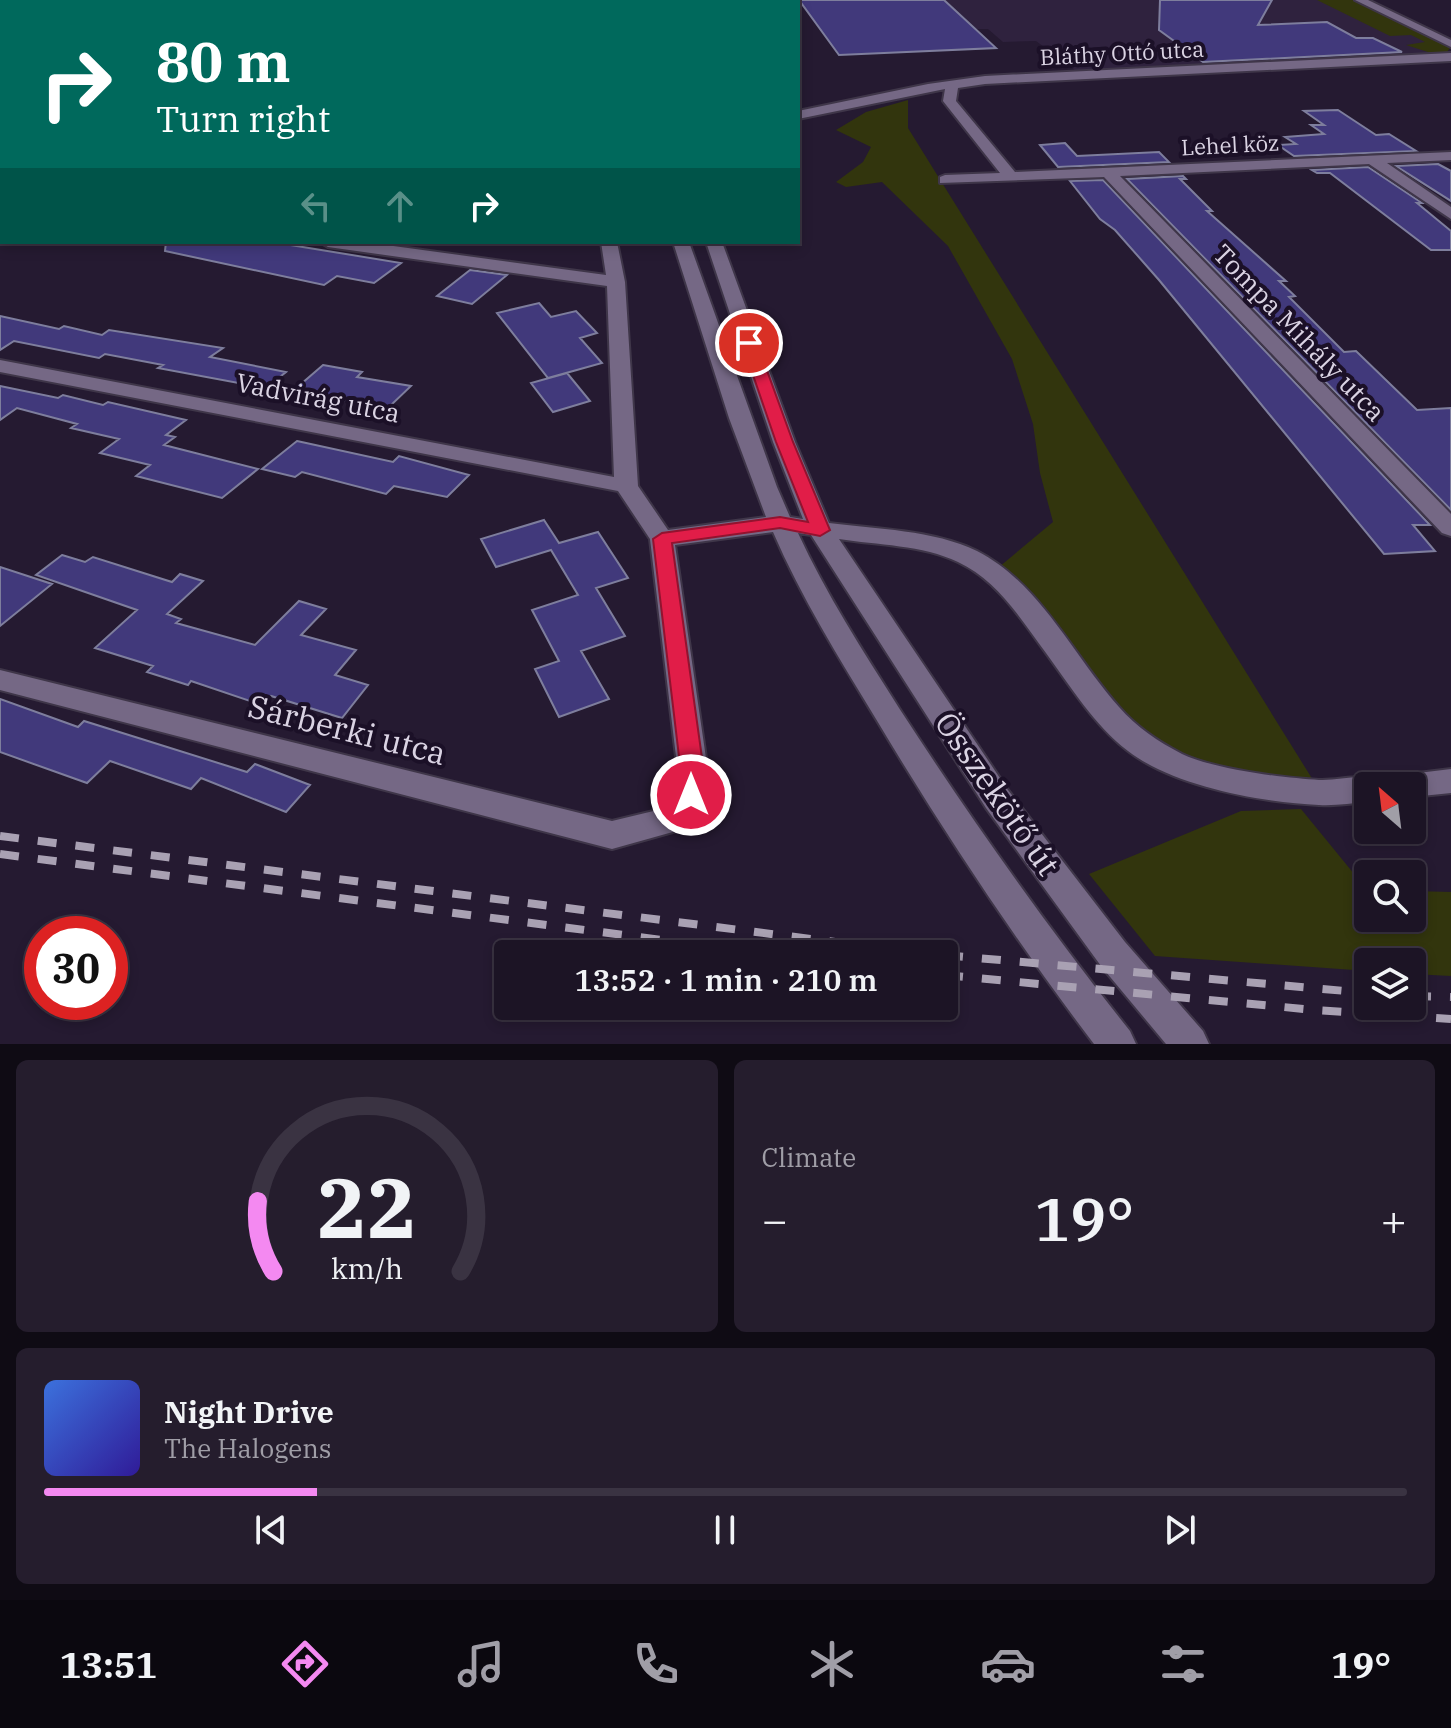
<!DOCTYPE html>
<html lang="en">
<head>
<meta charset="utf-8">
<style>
	:root { --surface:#1c1425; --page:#251d2d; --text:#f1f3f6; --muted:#a09ea7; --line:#3a3342; --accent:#f489f1 }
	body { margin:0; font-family:"IBM Plex Serif",serif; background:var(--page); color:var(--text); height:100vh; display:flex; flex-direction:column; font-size:30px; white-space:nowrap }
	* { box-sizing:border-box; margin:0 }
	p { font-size:26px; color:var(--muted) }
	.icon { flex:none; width:44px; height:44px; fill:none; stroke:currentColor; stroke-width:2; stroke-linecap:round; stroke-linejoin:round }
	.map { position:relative; height:1044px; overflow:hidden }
	.drawer { display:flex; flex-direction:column; gap:16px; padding:16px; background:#0f0b14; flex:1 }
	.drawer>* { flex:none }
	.banner { position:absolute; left:0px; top:0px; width:800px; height:244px; box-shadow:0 4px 12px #0003,0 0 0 2px var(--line); background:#00695c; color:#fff; overflow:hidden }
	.needle { width:52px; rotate:332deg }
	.tools { position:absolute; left:1354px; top:772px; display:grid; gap:16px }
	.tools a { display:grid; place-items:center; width:72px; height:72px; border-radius:8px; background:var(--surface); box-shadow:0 4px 12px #0003,0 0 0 2px var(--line); font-size:40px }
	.speed { position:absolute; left:24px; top:916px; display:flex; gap:16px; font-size:40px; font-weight:700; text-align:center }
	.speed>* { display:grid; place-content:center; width:104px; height:104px; border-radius:50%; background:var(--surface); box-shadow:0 4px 12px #0003,0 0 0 2px var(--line); line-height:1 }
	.speed .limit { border:12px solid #d22; background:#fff; color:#111 }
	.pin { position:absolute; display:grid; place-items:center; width:68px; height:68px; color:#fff; margin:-34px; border:4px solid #fff; border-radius:50%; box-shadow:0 2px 8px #0007 }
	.me { position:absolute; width:88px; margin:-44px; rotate:0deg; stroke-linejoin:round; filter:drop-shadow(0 0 6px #0008) }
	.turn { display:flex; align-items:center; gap:28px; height:168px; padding:0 24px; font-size:36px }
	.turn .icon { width:104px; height:104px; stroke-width:2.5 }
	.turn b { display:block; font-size:56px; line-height:68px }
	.lanes { display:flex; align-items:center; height:76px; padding:0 24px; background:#0003; justify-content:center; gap:40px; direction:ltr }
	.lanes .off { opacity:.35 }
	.big { font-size:60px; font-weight:600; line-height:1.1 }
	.drawer .widget { flex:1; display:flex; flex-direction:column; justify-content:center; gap:12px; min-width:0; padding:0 28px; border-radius:12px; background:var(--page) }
	.drawer .dial { align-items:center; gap:0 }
	.dial svg { height:208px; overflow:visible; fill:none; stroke:var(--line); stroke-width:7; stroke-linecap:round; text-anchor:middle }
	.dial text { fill:var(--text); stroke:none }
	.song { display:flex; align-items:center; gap:24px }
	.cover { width:96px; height:96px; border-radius:12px; background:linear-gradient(135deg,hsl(220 70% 55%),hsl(250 70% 35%)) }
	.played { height:8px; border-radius:4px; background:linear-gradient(90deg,var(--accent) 20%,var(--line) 20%) }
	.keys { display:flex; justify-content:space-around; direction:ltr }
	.heat { display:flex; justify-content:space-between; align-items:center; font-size:44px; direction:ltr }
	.drawer .tiles { flex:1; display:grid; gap:16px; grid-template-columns:1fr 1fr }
	.widget:last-child { grid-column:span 2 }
	.trip { position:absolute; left:494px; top:940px; width:464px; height:80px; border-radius:8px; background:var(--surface); box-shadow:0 4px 12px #0003,0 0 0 2px var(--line); font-weight:600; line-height:80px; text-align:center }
	.dock { display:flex; height:128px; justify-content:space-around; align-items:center; background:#0b080f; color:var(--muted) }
	.dock .icon { width:56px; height:56px }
	.dock .active { color:var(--accent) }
	.dock b { font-size:36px; color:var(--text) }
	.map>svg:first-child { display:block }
	.built { fill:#2f223e }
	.green { fill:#32350d }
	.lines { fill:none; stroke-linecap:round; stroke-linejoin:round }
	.stream { stroke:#000032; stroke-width:4 }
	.building { fill:#41397b; stroke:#7e7e9d; stroke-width:2 }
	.minor-casing { stroke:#3f3649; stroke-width:4 }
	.minor { fill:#756885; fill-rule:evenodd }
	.rail { stroke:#a9a1b3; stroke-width:8; stroke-dasharray:19 19; stroke-linecap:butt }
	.route { fill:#e11d48; stroke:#92132f; stroke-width:2 }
	.labels { text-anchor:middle; stroke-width:8; stroke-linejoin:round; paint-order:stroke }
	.far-street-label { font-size:22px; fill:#dad3e3; stroke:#1b1027 }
	.street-label { font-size:26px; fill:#dad3e3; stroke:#1b1027 }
	.near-street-label { font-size:32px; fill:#dad3e3; stroke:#1b1027 }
</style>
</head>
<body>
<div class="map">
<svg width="1451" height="1044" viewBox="0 0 1451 1044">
	<rect width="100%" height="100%" fill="#251a31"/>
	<path class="built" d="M944 0H1343L1447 52 1365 59 1075 70 1036 41 1003 42 988 29H976Z"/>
	<path class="green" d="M1317 0H1361L1444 41 1450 48 1447 52 1431 53 1406 45 1425 42 1411 35 1390 36Z
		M908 100V128L1321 793 1263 783 1139 743 993 572 1053 522 1040 473 1033 424 1012 359 948 246 882 182 846 187 836 182 863 162 871 147 836 130 866 112Z
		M1301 809 1368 891V918H1412V891L1451 892V976L1412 974V962H1368V971L1155 956 1089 874 1241 811Z"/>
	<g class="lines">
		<path class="stream" d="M412 0 419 2
			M686 2 696 0"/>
	</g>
	<path class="building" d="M799 0H944L996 48 839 55Z
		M1160 0H1272L1258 25 1327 22 1356 38H1373L1402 52 1203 62 1159 30Z
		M1338 110 1376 135 1389 134 1416 151 1294 156 1278 145 1296 144 1285 137 1324 134 1311 125H1324L1304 111Z
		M1065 143 1077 156 1159 152 1169 162 1058 167 1040 145Z
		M1438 164 1451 171V201L1396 166Z
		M1368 167 1422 203H1417L1451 231V250H1431L1330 173H1317L1312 170Z
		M1183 176 1186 179H1180L1212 211H1207L1286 281H1279L1295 296 1289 297 1344 352 1356 351 1417 410 1451 408V510L1127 179Z
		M1103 180 1430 525H1413L1435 551 1384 554 1159 280 1115 230 1100 219 1070 181Z
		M166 242H272L401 263 374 283 337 276 324 285 165 251Z
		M470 270 507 275 472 304 437 296Z
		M539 303 551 317 576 311 597 333 580 338 602 363 548 378 497 313Z
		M0 316 59 329 64 326 102 335 109 330 223 348 210 357 286 372 266 388 158 368 163 365 105 354 99 358 14 341 0 350Z
		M323 365 362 372 357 377 411 386 388 408 293 391Z
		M567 373 590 401 553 412 531 383Z
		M0 386 58 398 63 395 103 405 108 402 186 420 166 435 175 437 164 445 258 469 222 498 136 476 150 465 100 453 119 439 71 428 77 424 17 408 0 420Z
		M297 441 393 462 399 456 469 475 447 497 394 486 386 494 302 472 295 477 262 469Z
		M544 520 559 543 598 532 628 578 596 588 625 636 581 651 609 699 559 717 535 669 559 661 532 610 578 595 551 550 496 567 481 539Z
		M62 555 85 562 93 557 172 582 180 574 203 581 167 614 181 619 176 623 255 645 299 601 326 609 301 635 356 650 335 675 368 685 342 718 271 696 262 705 191 681 188 685 147 672 153 666 95 648 137 610 36 575Z
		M0 567 52 584 0 626Z
		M0 699 78 727 84 721 247 772 255 764 310 785 286 812 201 778 191 789 110 761 87 783 0 752Z"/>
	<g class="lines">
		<defs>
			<path id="minor" d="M153 0H179L152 2Z
				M190 0H201L202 2H191Z
				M527 0H541L542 2H528Z
				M550 0H564L565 2H551Z
				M1355 0H1368L1451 40V47Z
				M0 17H2L0 24Z
				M2 53V61L0 62V54Z
				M1451 53V61L985 84 958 88 956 101 1015 172 1451 152V160L1387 163 1451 207V219L1369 164 1120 176 1451 514V536L1442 533 1104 177 940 183V177L945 175 1000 173 943 101 945 89 798 119V111L928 84 985 76Z
				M0 107H2V115H0Z
				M0 191H2V201H0Z
				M320 242H364L606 275 601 242H617L625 282 638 486 668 530 766 517 729 418 673 242H689L777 487 790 517 803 519 773 442 706 242H722L795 442 829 523C876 529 934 530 977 551 1040 583 1074 657 1119 707 1136 727 1159 742 1182 754 1213 769 1283 778 1319 780 1339 781 1359 773 1379 780L1381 785 1385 777 1451 769V793L1412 797V786H1368V802C1352 803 1335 806 1319 805 1261 802 1175 787 1128 751 1094 725 1071 687 1046 653 1021 619 997 580 958 562 923 545 877 545 839 539L1008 790 1125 942 1203 1031 1209 1044H1166L1101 966 986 808 811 535 798 533C826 594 863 651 899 708 971 819 1047 927 1130 1031L1136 1044H1094C1015 940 943 831 876 719 839 658 801 597 773 532L675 545 707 765V795L687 828 612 849 0 690V670L612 821 666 808 676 793 677 765 650 539 618 491 0 372V360L614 477 607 286 328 247Z"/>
		</defs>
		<use href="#minor" class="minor-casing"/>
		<use href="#minor" class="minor"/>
		<path class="rail" d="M0 836 929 954
			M0 854 770 954
			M944 955 1368 993
			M944 975 1315 1010 1451 1019
			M1412 996 1451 997"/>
	</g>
	<path class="route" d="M749 339 757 343 793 442 830 530 820 536 780 528 672 543 703 765 702 795 699 802 691 804 682 802 679 795 680 765 653 539 662 533 780 517 808 522 776 442 742 343Z"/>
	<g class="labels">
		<g class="far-street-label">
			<text transform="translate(1122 53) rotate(-3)" y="8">Bláthy Ottó utca</text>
			<text transform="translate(1230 145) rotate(-3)" y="8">Lehel köz</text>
		</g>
		<g class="street-label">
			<text transform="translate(1299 333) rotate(46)" y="9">Tompa Mihály utca</text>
			<text transform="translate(318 398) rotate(11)" y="9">Vadvirág utca</text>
		</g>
		<g class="near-street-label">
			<text transform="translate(347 730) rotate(14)" y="11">Sárberki utca</text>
			<text transform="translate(997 794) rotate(55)" y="11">Összekötő út</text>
		</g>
	</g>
</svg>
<div class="tools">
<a><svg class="needle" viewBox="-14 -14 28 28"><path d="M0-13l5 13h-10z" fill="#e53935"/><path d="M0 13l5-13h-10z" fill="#a09ea7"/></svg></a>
<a><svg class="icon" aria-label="search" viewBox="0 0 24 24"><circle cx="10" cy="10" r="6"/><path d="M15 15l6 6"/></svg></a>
<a><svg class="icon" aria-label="layers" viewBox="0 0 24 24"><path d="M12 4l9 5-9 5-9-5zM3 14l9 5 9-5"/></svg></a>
</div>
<div class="speed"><div class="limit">30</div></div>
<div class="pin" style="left:749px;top:343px;background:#d93025"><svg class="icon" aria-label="arrive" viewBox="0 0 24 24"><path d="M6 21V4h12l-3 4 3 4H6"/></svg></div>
<svg class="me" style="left:691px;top:795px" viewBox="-20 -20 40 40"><circle r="17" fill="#e11d48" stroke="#fff" stroke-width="3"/><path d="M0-11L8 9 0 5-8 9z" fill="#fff"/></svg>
<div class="trip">13:52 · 1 min · 210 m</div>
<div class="banner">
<div class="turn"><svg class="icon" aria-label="right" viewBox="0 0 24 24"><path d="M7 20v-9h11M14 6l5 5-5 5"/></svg><div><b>80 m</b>Turn right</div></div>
<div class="lanes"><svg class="icon off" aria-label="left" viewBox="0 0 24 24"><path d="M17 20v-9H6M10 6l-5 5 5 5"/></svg><svg class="icon off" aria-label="ahead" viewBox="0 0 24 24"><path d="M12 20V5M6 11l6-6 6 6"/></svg><svg class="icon" aria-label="right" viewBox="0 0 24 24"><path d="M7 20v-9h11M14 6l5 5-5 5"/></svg></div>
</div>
</div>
<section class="drawer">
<div class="tiles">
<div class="widget dial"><svg viewBox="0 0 100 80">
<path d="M14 69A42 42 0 1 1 86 69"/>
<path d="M14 69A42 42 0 0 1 8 42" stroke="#f489f1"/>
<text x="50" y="56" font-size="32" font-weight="700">22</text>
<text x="50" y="72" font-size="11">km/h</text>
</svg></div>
<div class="widget"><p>Climate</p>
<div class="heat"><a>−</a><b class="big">19°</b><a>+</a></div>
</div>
<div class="widget">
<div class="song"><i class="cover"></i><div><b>Night Drive</b><p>The Halogens</p></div></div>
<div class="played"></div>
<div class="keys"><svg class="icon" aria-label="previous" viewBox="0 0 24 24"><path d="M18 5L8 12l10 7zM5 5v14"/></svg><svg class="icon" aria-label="pause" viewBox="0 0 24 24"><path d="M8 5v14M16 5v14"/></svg><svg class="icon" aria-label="next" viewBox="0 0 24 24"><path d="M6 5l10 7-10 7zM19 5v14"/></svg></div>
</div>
</div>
</section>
<nav class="dock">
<b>13:51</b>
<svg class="icon active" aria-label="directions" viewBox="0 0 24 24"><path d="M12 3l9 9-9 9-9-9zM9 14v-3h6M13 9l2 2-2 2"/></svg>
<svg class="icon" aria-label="music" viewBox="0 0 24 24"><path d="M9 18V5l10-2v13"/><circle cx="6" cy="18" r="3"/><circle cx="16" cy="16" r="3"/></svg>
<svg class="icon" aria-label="phone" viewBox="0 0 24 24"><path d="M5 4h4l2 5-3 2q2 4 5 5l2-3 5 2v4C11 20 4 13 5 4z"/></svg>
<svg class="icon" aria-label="climate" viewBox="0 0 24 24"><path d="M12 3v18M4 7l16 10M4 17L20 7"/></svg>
<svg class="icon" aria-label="car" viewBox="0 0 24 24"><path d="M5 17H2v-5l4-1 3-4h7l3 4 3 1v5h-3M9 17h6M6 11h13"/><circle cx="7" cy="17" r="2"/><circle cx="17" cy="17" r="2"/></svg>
<svg class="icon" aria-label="filters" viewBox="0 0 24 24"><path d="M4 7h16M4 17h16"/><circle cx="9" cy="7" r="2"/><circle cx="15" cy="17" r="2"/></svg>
<b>19°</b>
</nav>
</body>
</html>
